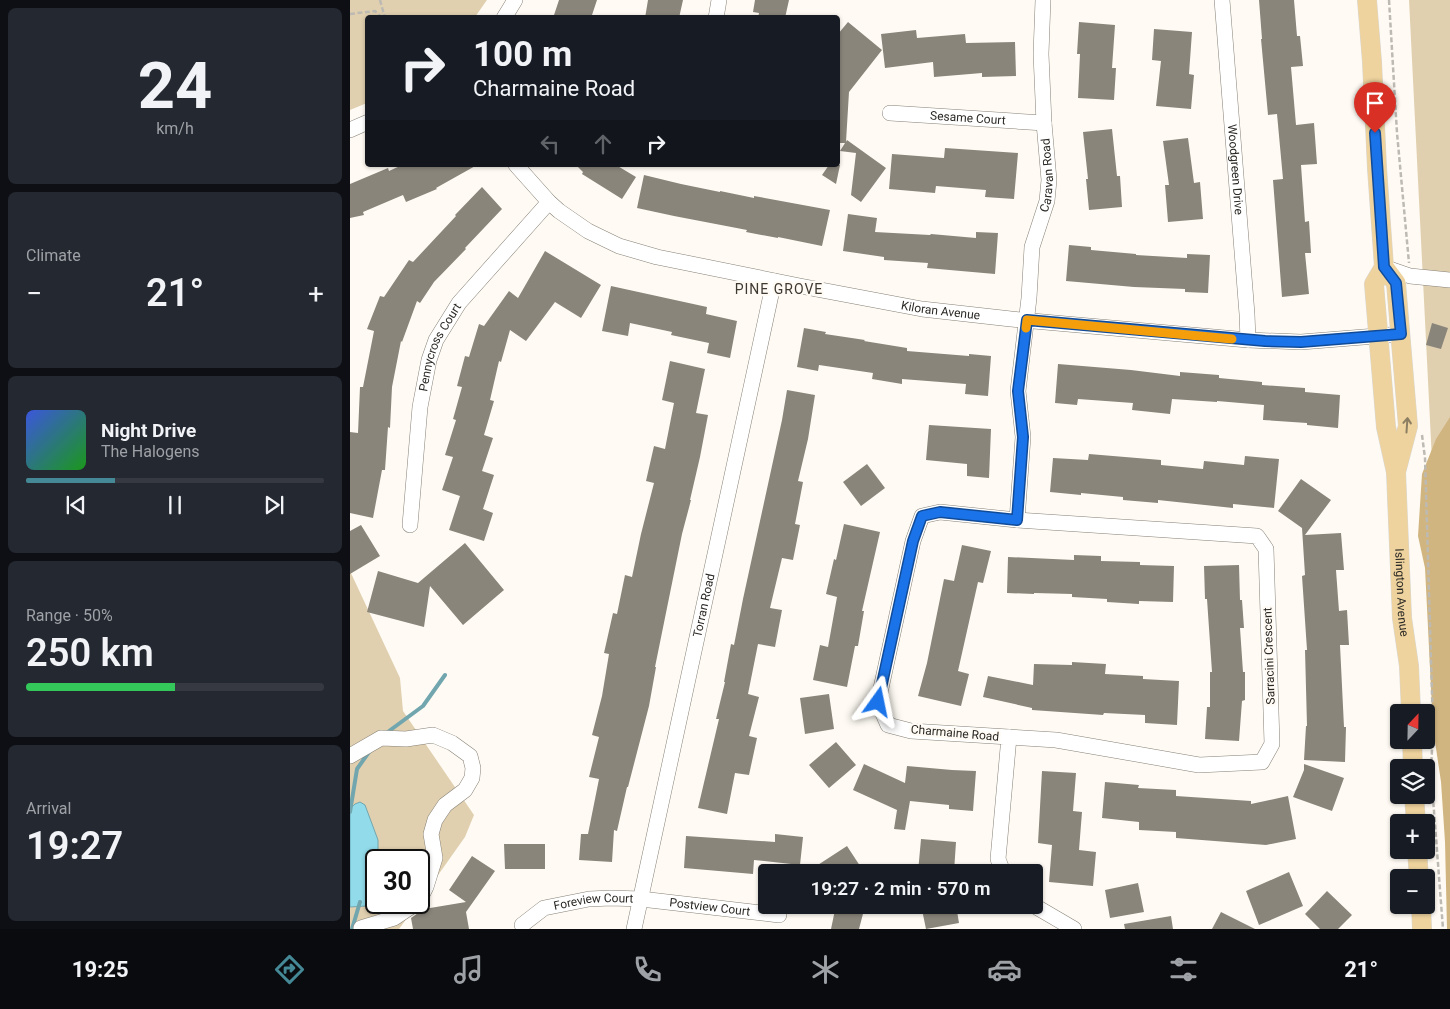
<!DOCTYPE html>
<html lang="en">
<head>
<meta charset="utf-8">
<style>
	:root { --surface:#171b24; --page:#242831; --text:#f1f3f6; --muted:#9ea1a6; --line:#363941; --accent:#458997 }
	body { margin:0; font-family:Roboto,sans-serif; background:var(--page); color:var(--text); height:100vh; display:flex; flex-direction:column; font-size:19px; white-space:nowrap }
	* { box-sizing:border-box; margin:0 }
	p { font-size:16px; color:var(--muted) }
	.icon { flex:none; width:28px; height:28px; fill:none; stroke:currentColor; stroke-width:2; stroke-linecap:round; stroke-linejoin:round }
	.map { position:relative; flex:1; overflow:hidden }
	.drawer { display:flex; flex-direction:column; gap:8px; padding:8px; background:#0d0f14; width:350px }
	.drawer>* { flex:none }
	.top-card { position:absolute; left:15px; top:15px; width:475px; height:152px; border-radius:5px; box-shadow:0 1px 4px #0004; background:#171b24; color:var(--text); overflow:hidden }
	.needle { width:32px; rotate:22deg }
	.fabs { position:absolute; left:1040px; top:704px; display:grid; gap:10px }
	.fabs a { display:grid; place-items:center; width:45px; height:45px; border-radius:5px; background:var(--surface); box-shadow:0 1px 4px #0004; font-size:25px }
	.speed { position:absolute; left:15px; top:849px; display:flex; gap:10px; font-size:25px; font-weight:700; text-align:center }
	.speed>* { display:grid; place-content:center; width:65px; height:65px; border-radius:50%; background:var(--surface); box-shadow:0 1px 4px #0004; line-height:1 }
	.speed .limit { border:2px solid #111; border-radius:8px; background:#fff; color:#111 }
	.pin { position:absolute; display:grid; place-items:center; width:42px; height:42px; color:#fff; margin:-51px -21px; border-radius:50% 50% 50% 0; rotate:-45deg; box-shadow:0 0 5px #0007 }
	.pin .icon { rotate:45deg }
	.me { position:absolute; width:55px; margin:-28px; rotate:12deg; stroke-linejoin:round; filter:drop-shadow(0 0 4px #0008) }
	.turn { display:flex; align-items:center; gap:18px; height:105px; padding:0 25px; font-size:22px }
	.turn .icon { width:65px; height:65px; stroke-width:2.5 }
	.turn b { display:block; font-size:35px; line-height:42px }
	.lanes { display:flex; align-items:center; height:48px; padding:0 25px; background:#0003; justify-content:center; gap:25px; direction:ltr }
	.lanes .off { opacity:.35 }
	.big { font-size:38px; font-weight:600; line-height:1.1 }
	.drawer .card { flex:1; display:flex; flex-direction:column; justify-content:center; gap:8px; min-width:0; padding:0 18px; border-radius:8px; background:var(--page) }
	.drawer .dial { align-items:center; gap:0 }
	.dial b { font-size:65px; line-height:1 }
	.song { display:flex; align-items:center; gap:15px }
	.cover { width:60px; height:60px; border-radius:8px; background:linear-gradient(135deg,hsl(230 70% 55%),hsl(120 70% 35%)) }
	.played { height:5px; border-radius:2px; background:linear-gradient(90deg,var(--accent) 30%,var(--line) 30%) }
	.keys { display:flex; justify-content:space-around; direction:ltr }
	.heat { display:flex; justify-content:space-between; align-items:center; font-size:28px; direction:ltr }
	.charge { height:8px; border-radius:4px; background:linear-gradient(90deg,#34c759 50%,var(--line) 0) }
	.trip { position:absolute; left:408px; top:864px; width:285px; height:50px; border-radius:5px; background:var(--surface); box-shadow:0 1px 4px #0004; font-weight:600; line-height:50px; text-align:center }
	.tab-bar { display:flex; height:80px; justify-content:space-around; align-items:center; background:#090b0e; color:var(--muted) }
	.tab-bar .icon { width:35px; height:35px }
	.tab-bar .on { color:var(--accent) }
	.tab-bar b { font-size:22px; color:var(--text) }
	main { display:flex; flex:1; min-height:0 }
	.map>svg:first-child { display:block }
	.green { fill:#e1d0b0 }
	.forest { fill:#d1b581 }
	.water { fill:#91dbea; stroke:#72a6af }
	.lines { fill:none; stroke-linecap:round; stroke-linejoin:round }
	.stream { stroke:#72a6af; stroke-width:4 }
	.building { fill:#8a857b }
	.minor-casing { stroke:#868177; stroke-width:16 }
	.major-casing { stroke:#d9d8d8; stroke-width:20 }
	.path { stroke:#bdbab4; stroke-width:2.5; stroke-dasharray:5 2.5; stroke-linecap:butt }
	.minor { stroke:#fff; stroke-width:15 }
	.major { stroke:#eed39e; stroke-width:19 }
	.oneway { stroke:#8c7e62 }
	.route-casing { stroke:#114b97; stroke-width:12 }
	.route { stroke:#1a73e8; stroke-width:9 }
	.slow { stroke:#f59e0b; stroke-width:9 }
	.labels { text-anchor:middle; stroke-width:4.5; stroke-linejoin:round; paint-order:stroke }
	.street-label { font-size:12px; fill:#2b2925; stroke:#fffbf4 }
	.neighbourhood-label { font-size:14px; letter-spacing:1px; fill:#3e3931; stroke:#fffbf4 }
</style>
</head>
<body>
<main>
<section class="drawer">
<div class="card dial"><b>24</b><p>km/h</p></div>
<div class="card"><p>Climate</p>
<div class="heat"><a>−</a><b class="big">21°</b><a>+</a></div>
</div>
<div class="card">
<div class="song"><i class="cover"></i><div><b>Night Drive</b><p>The Halogens</p></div></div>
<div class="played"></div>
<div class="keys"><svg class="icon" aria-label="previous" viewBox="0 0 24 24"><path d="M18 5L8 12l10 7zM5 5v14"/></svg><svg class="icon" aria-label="pause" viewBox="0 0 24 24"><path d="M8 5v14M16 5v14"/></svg><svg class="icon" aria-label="next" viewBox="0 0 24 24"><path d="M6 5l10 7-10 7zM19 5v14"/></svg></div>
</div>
<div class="card"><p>Range · 50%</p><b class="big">250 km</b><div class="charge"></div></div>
<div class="card"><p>Arrival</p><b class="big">19:27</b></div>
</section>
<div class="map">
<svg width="1100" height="929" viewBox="0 0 1100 929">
	<rect width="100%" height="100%" fill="#fffbf4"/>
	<path class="green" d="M0 0H137L125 17 18 18 17 103 0 110Z
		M1059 0H1100V822Z
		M0 571 50 678 53 711 124 815 115 837 69 902V860H26V902L68 903 49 929H0Z"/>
	<path class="forest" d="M1100 417V929H1097L1095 842 1091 782 1083 728 1075 568 1068 536 1072 474 1086 439Z"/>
	<path class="water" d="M10 802 15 805 28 840V860H26L23 897 16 906 0 907V809L5 804Z"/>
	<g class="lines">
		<path class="stream" d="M35 734 73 706 95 675
			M0 812 7 769 19 752
			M2 929 10 902"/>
	</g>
	<path class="building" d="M209 0H247L241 18H203Z
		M298 0H333L329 18H295Z
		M405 0H439L435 18H408L409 13 403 12Z
		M909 0H944L947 36H950L953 66 941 67 946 125 964 123 967 164 951 165 955 222 959 221 961 253H955L959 294 932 297 923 180 933 179 927 114 918 115 911 39H912Z
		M498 22 532 50 499 92 496 142 497 140 536 168 511 202 501 195 506 153 490 151 495 143H488V34Z
		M729 22 765 25 762 68H766L764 100 728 98 730 54H727Z
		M804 29 842 32 839 74 844 75 841 109 806 106 811 61 802 60Z
		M566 30 567 38 615 34 616 43 665 42 666 76 632 77V73L584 77 583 62 535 68 531 34Z
		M762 129 767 176H770L772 207 739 210 736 179H738L733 132Z
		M838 138 844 183 850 182 853 219 818 222 815 185H819L813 141Z
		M595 148 668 153 664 199 635 197 636 190 586 186 585 193 539 189 542 154 594 158Z
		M52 165H127L86 188 87 189 56 202 53 195 13 212 14 215 0 218V184L38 168 39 171Z
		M226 165H266L286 177 272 199 232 174 233 172Z
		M479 165H490L486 184 472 175Z
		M294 175 331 184 370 192V191L404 198V196L480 210 472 246 428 237V238L396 232 397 230 324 216 287 208Z
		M132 187 152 209 115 248 116 249 84 282 70 303 67 301 52 342 51 341 42 387 40 428 38 427 35 470H32L23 518 0 513V432L8 433 10 387H13L24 331 17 329 30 296 34 297 59 260 63 262 106 216 105 215Z
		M498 214 527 218 525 232 580 235 581 234 626 238V232L648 233 645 274 577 268 578 263 534 260V257L493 251Z
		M719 245 741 247V250L786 254V255L837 258V254L860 255 858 293 835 292V289L784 287 716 281Z
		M195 251 251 285 231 318 205 302 176 341 160 330 151 362 149 361 140 400 144 401 134 435 143 438 132 471 144 475 133 509 143 513 134 541 99 530 110 496 92 490 103 457 95 455 106 420 103 419 112 387 107 386 115 356 119 357 129 324 134 326 159 291 168 298Z
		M261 286 357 307 356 314 387 321 380 358 357 353 359 343 321 335 322 332 280 323 278 336 252 331Z
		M1082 323 1098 328 1091 349 1076 345Z
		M454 328 476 332 475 334 515 340 514 341 557 348V351L619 356V354L641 356 638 396 615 394 616 384 552 379V384L522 379 523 373 469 365 468 371 447 367Z
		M320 361 355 369 346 413 358 415 350 457 340 500H341L332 534 305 667H306L299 706 278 787H277L267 831 264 830 262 862 229 860 231 834H238L249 779 239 777 249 737 242 735 252 696 259 654 254 653 263 613 267 614 275 575 282 577 291 534 304 483 296 481 304 446 315 449 324 403 312 400Z
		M708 364 781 370 830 376V372L869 375V378L912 382V385L955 388V392L990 395 988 428 957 425V423L913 420 914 405 867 401V402L822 399 820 414 782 410 783 403 728 399 727 405 705 403Z
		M437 390 465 395 458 439 448 481 453 482 445 524 450 525 443 560 432 558 420 608 432 610 425 647 408 644 398 694 409 697 399 736 407 738 399 775 385 773 377 814 348 808 369 719H366L375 682H374L381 644 384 645 393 599 432 420Z
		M579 425 641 429 639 478 617 476V464L576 460Z
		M739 454 811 460V465L853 469 854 461 894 465 895 456 929 459 924 508 883 504V508L808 500V503L773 500V497L731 493V495L700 492 703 458 738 460Z
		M517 464 535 488 511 506 493 482Z
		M951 479 981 500 955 535 991 533 994 570H986L989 611 997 610 999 645H990L994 727H996L995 762 954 760 956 726H957L955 650H957L952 576 955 575 952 528 928 511Z
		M494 524 530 532 512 611H514L508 646H505L497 687 463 680 470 645 478 647 487 597 476 594 484 559 486 560Z
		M11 525 30 556 0 574V531Z
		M115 543 154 590 113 625 80 586 74 627 17 612 28 571 68 583Z
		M612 545 641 551 633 583 628 582 608 671 619 674 611 706 568 696 577 663 594 579 604 581Z
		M724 555 751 556V561L790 562V565L824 566 823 602 789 601V604L757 602V599L722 597V594L684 593V594L657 593 658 557 724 560Z
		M889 565 890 600H892L894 628H890L893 672H895V700L892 701 889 741 855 739 857 707H860V672H862L857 599H855L854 566Z
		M722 662 756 664 755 674 793 676V679L829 681 827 725 795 723V715L754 713 753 715 682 710V708L633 697 638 676 683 685 684 664 722 665Z
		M479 694 484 729 455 734 450 698Z
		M486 742 506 765 479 788 459 765Z
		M514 764 555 783 557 766 602 770 626 771 623 811 599 809V805L560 801 555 830 544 829 547 810 503 790Z
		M954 764 994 778 982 811 943 797 954 770Z
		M692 771 726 773 723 811 732 812 729 850 746 852 743 886 699 882 702 845 688 843Z
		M755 782 789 785 788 788 826 790V796L901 801V804L938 796 946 839 916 845 826 838V832L789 830V822L752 818Z
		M425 834 453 837 450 865 404 860 403 874 334 868 336 836 425 842Z
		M571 839 606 842 604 872H568Z
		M154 844H195V869H155Z
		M497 846 514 872H457Z
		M122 856 145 871 116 912 119 929H63L61 918 74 909 116 902 99 890Z
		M939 872 953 906 909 925 896 891Z
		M788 883 794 912 760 918 755 890Z
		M977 891 1002 915 988 929H970L955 914Z
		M486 905H494L514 910 509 929H481Z
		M571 905H606L609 923 576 929Z
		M871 912 905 929H862Z
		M821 916 823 929H775L774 924Z"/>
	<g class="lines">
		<defs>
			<g id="minor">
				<path id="s1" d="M872 0 897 314 898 340"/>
				<path d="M154 18 165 0"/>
				<path d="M366 18 369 0"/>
				<path id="s2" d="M540 113 694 123"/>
				<path d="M0 130 18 122"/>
				<path id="s3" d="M166 165 199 202 209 211 238 231 269 246 307 257 450 286 572 309 661 319 898 340 951 342 1051 334"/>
				<path d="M1034 267 1060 276 1100 280"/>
				<path id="s4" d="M60 525 70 407 79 360 86 340 109 303 199 202"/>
				<path d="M659 737 706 740 849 765 912 762 922 744 916 549 907 536 667 520"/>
				<path d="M0 756 31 738 56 739 83 735 102 743 120 756 123 768 122 778 115 790 95 805 85 820 81 834 85 858 76 887 69 901"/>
				<path id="s5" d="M653 872 648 859 659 737 561 731 538 725 528 702 563 541 572 516 590 512 667 520 673 437 668 391 679 298 682 247 697 201 699 180 694 123 691 54 693 0"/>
				<path d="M683 905 724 929"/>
				<path id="s6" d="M172 925 194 908 239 899 261 898 291 899 429 915"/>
				<path d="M11 928 44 918 68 902"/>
				<path id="s7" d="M284 929 424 281"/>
			</g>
			<g id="major">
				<path d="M1017 0 1022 62 1027 168 1034 267 1046 283 1058 426 1046 472"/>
				<path id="s8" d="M1034 267 1024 284 1036 427 1046 472 1052 618 1059 666 1061 712"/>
				<path d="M1062 740 1063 768"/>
				<path d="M1064 795 1066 822"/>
				<path d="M1067 850 1069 878"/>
				<path d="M1071 905 1072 929"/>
			</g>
		</defs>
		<use href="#minor" class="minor-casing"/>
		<use href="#major" class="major-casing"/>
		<path class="path" d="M30 0 35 18
			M1039 0 1047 133 1059 263
			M0 14 25 11 32 18
			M1072 435 1075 458 1083 728 1081 772 1093 929"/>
		<use href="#minor" class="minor"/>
		<use href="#major" class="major"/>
	</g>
	<defs><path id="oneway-shaft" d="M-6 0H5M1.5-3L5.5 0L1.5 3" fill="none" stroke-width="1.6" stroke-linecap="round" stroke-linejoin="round" transform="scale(1.25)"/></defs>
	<use class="oneway" href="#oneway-shaft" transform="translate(1057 425) rotate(-86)"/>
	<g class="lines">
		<defs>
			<path id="route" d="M528 702 563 541 572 516 590 512 667 520 673 437 668 391 677 320 915 341 951 342 1051 334 1046 283 1034 267 1025 133"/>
		</defs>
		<use href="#route" class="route-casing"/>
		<use href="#route" class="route"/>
		<path class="slow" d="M676 328 677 320 882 339"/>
	</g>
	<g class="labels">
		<g class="street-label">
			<text dy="4" stroke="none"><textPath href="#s2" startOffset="78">Sesame Court</textPath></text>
			<text dy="4" stroke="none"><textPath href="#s1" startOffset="170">Woodgreen Drive</textPath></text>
			<text dy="4" stroke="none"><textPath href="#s5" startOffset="919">Caravan Road</textPath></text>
			<text dy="4" stroke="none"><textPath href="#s3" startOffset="461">Kiloran Avenue</textPath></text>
			<text dy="4" stroke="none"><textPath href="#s4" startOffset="182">Pennycross Court</textPath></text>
			<text dy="4" stroke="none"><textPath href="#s8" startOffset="330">Islington Avenue</textPath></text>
			<text dy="4" stroke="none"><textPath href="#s7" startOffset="331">Torran Road</textPath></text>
			<text transform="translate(919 656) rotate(-92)" y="4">Sarracini Crescent</text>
			<text transform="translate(605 733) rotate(5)" y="4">Charmaine Road</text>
			<text dy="4" stroke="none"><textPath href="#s6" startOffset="78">Foreview Court</textPath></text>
			<text dy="4" stroke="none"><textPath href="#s6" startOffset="195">Postview Court</textPath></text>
		</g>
		<g class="neighbourhood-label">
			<text x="429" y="294">PINE GROVE</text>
		</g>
	</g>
</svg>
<div class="fabs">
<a><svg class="needle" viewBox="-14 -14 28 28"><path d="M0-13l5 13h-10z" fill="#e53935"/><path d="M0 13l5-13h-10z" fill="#9ea1a6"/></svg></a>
<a><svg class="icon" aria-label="layers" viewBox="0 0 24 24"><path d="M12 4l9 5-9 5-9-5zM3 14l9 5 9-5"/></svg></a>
<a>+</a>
<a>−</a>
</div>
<div class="speed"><div class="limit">30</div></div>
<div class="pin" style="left:1025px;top:133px;background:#d93025"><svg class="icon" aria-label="arrive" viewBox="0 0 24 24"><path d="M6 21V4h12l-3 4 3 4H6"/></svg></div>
<svg class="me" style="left:528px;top:702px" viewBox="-20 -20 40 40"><path d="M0-17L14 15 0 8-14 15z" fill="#1a73e8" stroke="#fff" stroke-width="4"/></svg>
<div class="trip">19:27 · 2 min · 570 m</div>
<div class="top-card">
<div class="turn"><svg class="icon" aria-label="right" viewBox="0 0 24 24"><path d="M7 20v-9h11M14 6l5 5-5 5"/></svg><div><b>100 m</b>Charmaine Road</div></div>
<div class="lanes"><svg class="icon off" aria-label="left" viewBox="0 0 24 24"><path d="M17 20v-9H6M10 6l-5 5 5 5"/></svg><svg class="icon off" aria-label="ahead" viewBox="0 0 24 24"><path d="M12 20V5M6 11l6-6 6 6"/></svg><svg class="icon" aria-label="right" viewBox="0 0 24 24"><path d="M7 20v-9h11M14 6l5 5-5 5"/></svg></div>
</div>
</div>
</main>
<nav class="tab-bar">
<b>19:25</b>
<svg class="icon on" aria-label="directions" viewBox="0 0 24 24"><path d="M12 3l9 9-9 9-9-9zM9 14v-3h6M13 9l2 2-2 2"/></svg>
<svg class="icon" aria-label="music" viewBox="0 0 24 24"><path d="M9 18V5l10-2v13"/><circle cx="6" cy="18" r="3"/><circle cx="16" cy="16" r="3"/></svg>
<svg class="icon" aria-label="phone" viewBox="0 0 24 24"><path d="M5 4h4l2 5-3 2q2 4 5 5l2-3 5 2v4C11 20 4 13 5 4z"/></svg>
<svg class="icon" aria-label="climate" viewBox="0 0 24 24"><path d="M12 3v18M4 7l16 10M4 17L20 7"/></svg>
<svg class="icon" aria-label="car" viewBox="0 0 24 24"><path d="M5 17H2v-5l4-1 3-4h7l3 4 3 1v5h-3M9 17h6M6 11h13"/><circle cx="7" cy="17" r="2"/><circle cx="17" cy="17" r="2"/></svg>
<svg class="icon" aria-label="filters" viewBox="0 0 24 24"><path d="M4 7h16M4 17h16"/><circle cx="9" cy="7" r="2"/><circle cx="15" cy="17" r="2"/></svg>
<b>21°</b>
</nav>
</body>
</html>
